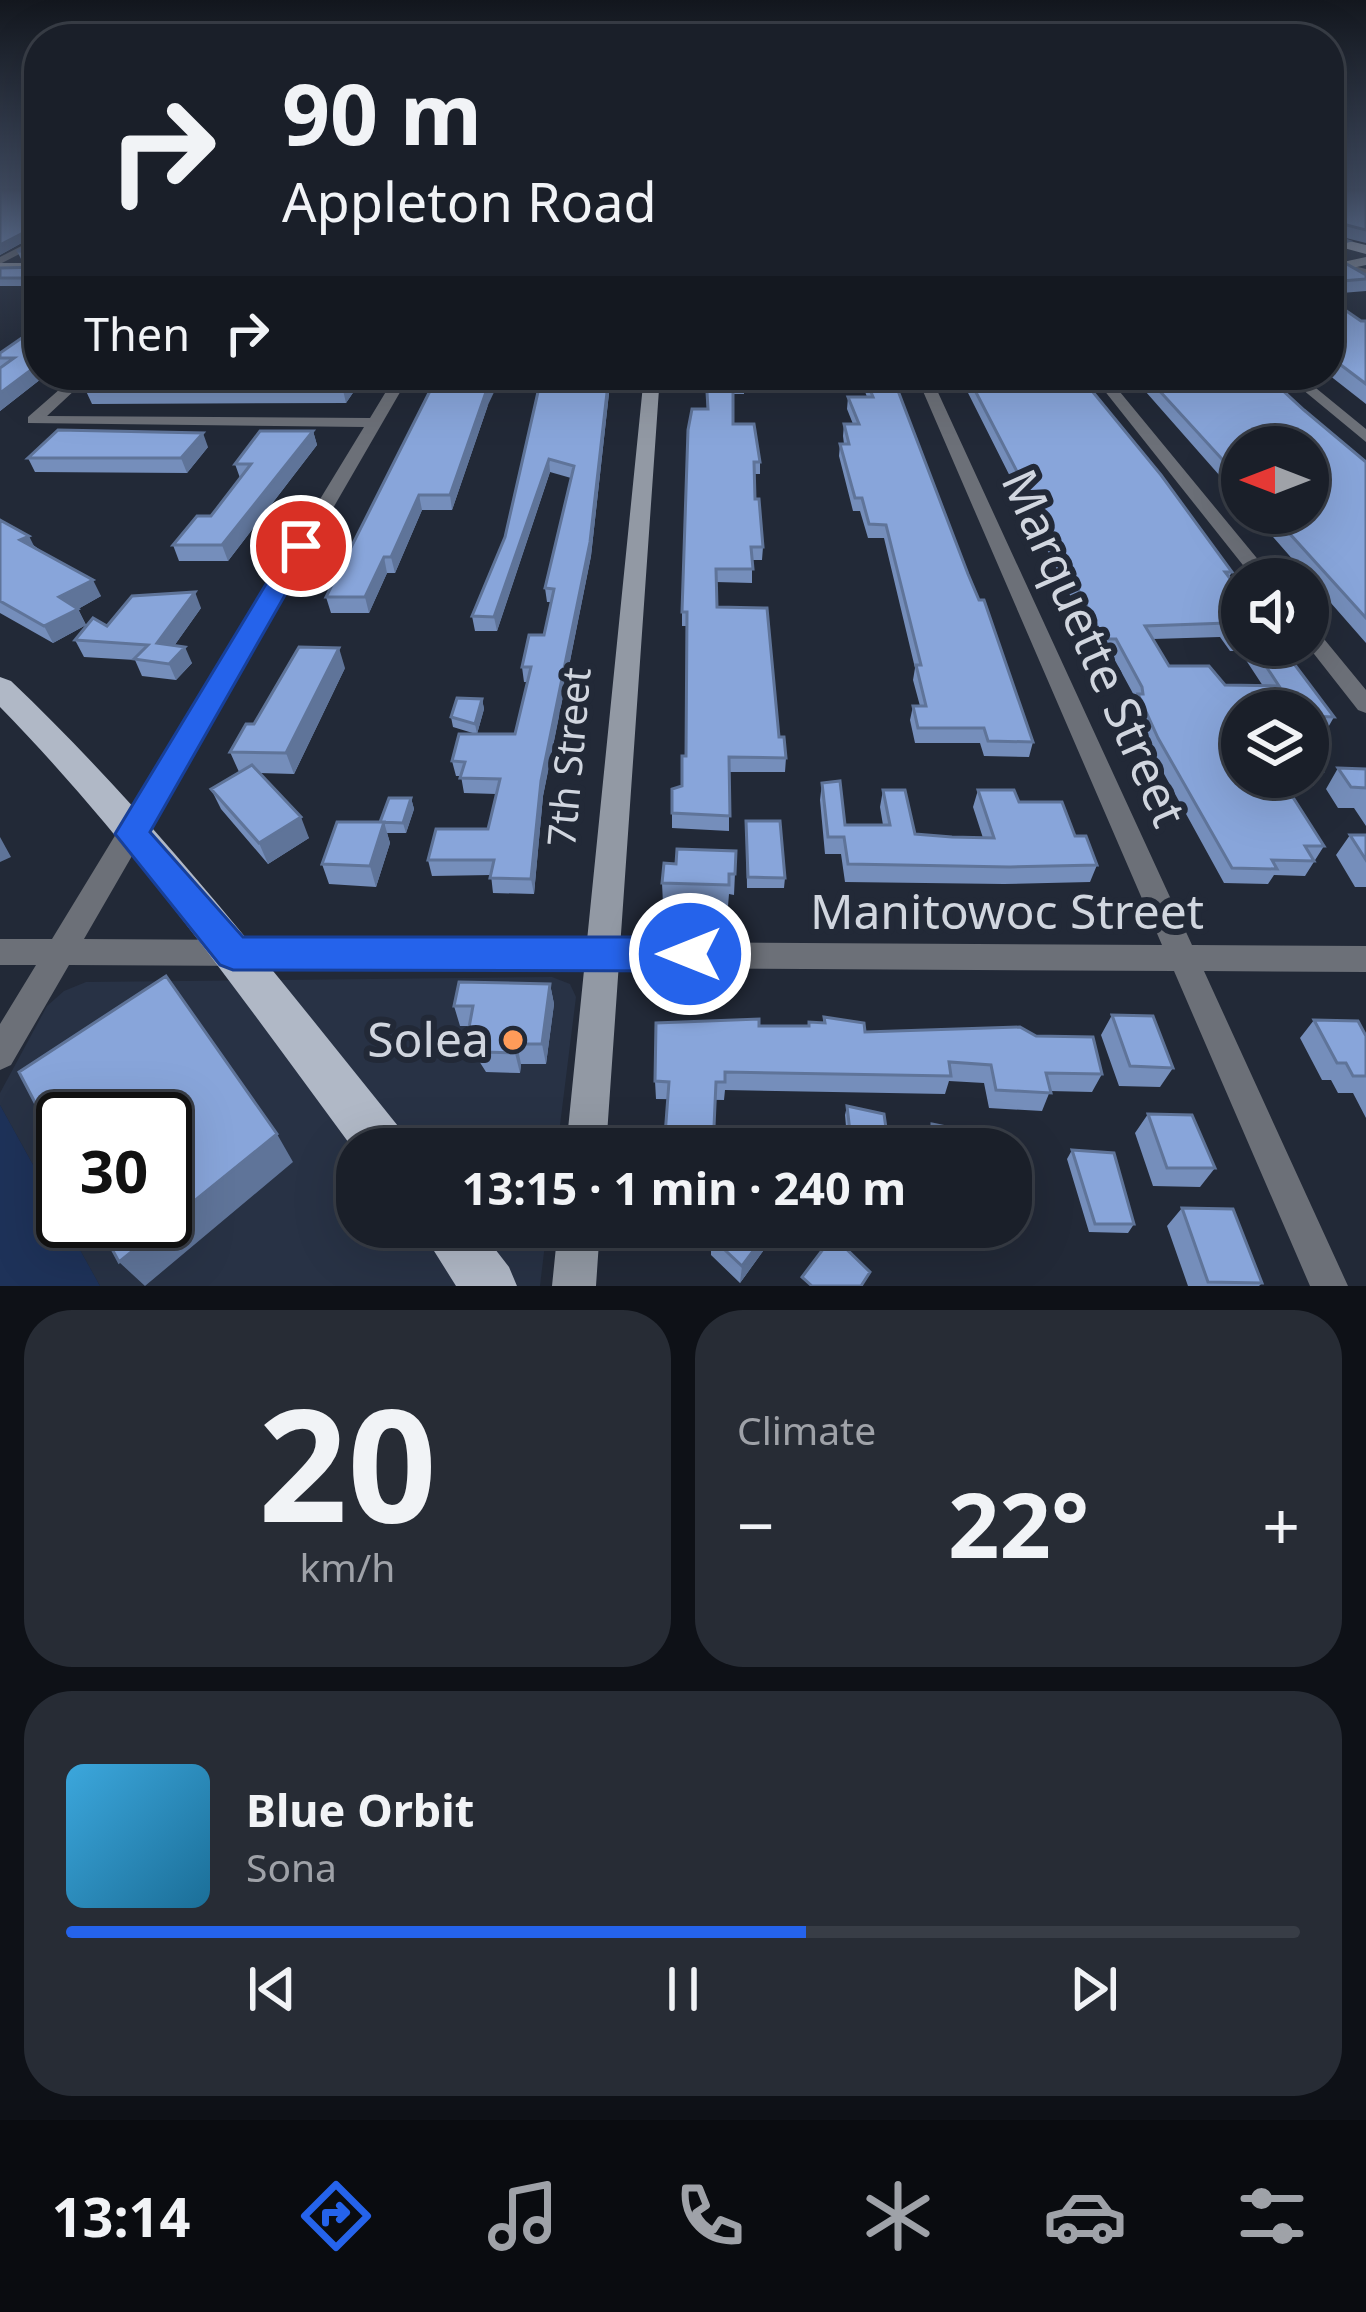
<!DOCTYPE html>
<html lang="en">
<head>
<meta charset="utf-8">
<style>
	:root { --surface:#1a1f29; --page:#272c35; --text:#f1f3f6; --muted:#9fa2a8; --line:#383d46; --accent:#2563eb }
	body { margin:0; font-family:"Noto Sans",sans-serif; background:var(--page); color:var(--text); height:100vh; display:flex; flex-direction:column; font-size:45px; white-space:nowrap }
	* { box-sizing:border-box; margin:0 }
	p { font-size:39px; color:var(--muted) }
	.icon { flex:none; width:66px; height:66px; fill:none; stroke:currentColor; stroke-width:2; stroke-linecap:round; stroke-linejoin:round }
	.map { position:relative; height:1286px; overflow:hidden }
	.side { display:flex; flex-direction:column; gap:24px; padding:24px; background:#0e1117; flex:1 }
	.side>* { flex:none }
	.guide { position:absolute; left:24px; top:24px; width:1320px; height:366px; border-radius:48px; box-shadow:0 12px 48px #0002,0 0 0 3px var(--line); background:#1a1f29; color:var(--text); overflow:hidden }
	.needle { width:78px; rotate:270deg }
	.controls { position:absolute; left:1221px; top:426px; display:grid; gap:24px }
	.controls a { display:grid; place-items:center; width:108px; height:108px; border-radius:50%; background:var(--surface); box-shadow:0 12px 48px #0002,0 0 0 3px var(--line); font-size:60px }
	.speed { position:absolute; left:36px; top:1092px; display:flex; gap:24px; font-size:60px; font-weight:700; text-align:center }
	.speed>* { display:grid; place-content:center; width:156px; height:156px; border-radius:50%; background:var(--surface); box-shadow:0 12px 48px #0002,0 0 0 3px var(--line); line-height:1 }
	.speed .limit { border:6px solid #111; border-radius:18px; background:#fff; color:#111 }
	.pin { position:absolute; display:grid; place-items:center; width:102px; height:102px; color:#fff; margin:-51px; border:6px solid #fff; border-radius:50%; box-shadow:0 3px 12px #0007 }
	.me { position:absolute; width:132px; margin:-66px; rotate:270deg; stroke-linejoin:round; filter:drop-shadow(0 0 9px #0008) }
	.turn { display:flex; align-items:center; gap:42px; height:252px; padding:0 60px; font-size:54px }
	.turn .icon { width:156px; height:156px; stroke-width:2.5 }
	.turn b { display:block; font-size:84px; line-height:102px }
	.then { display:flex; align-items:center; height:114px; padding:0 60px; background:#0003; gap:24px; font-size:45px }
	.big { font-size:90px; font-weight:700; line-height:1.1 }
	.side .tile { flex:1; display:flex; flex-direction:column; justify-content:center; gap:18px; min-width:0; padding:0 42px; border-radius:48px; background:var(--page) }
	.side .dial { align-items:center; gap:0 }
	.dial b { font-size:156px; line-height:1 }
	.song { display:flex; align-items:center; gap:36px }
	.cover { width:144px; height:144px; border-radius:18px; background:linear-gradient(135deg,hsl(200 70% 55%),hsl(200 70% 35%)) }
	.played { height:12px; border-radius:6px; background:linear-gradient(90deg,var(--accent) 60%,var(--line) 60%) }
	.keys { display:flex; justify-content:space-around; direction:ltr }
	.heat { display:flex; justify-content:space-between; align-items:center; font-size:66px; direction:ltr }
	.side .tiles { flex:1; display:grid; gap:24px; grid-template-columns:1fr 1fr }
	.tile:last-child { grid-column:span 2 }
	.trip { position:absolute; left:336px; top:1128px; width:696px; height:120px; border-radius:48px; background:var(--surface); box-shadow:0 12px 48px #0002,0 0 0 3px var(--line); font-weight:700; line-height:120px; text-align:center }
	.menu { display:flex; height:192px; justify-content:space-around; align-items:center; background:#0a0c10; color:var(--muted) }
	.menu .icon { width:84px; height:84px }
	.menu .selected { color:var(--accent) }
	.menu b { font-size:54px; color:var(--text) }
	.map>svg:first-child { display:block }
	.built { fill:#283245 }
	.green { fill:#1e3259 }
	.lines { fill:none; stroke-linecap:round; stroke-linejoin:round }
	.street { fill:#6c7078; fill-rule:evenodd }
	.secondary { fill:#9299a4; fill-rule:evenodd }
	.primary { fill:#b0b8c6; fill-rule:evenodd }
	.wall { fill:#758ebb; fill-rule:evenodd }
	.shaded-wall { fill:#5f7499 }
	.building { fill:#88a5da; stroke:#5f7499; stroke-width:3 }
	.route { fill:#2563eb; stroke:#184099; stroke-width:3 }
	.poi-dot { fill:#ff9b59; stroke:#222937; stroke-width:4.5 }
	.labels { text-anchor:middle; stroke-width:12; stroke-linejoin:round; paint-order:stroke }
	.street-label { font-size:39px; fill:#d1d6df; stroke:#222937 }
	.near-street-label { font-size:48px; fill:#d1d6df; stroke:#222937 }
	.near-poi-label { font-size:48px; fill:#d1d6df; stroke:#222937; text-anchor:end }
</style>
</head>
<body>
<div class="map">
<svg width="1366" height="1286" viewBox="0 0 1366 1286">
	<rect width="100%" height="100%" fill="#222937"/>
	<path class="built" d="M552 977 570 984 576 997 557 1149H357V1227H547L540 1286H100L64 1221H165V1119H63V1219L0 1105V1093L47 1006 64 991 86 982Z"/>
	<path class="green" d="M0 1105 100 1286H0Z"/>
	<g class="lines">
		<path class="street" d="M39 237V244L0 264V257Z
			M1350 265 1366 269V277L1350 269Z
			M76 375H91L47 416 370 418 396 375H410L84 939 1162 945 916 375H930L1192 945 1366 946V972L1204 971 1348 1286H1310L1174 971 69 965 11 1065 0 1070V1024L36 965H0V939H52L364 427 28 423V417Z
			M1092 375H1106L1274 579H1254Z
			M1285 375H1300L1366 429V442Z
			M1308 627 1315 628 1366 690V713L1358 710 1307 645Z"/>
		<path class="secondary" d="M1366 257V265L1329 273V265Z
			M0 263H39V271H0Z
			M644 375H660L606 1149H566Z
			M558 1227H600L596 1286H552Z"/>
		<path class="primary" d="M1329 236 1366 245V254L1329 244Z
			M0 677 11 681C155 818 277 976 402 1131L409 1149H357V1154C244 1001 133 843 0 707Z
			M419 1227H478L509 1267 517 1286H456Z"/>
	</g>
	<path class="wall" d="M0 190H39V260L21 259 17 251 38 241V234L0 255Z
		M1329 190H1366V243L1330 234V235L1348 241 1343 252 1330 256 1331 264 1366 275V291L1329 294Z
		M39 267V286H0V268Z
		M1329 299 1361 321H1366V404L1329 375Z
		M39 319V375H46L0 411V353L31 332 28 325Z
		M365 375 346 403 92 404 86 391Z
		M611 375 591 556 543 796 534 894 493 893 491 875 432 876 428 860 488 829 496 794 464 793 461 776H456L452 761 476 734 453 727 451 717 482 699 484 709 477 734H515L527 682H524L522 667 544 635 551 602H547L545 588 571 478 550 472 497 631H475L472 616 505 537 538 392Z
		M687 375H744V394H733V424L760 462V474H754L755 499 763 547 762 560H752V583L716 582 717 607 779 737 786 758 785 772H729V831L672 828V789L682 786 686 756 687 626H682V612L707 409 706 382 687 381Z
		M859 375H892L1033 742 1029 757 984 756 980 743H915L910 720 913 706H920L913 680 915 668 884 538H868L860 511H853L839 456 840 444H844L843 436 844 424H853L847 409 848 397H867Z
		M959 375H1079L1232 572 1229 577 1242 594V645H1280L1334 717 1326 731H1308V711H1242V777H1308V749L1322 771 1313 786 1284 784 1324 846 1305 876 1274 875 1268 884 1224 883 1152 752 1132 708 1136 699 1111 653H1102L1094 643ZM1220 637 1230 651H1240L1263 686 1225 685 1169 666 1153 639Z
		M1131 375H1266L1304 410 1366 462V643L1252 513H1308L1242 447V501Z
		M488 405 452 510H422L395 573H387L369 613H331L326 597Z
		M313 431 317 445 228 561H179L173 545 211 516 240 478 235 464Z
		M208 447 187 473 35 472 28 458Z
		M0 520 101 596 78 609 86 625 53 643 0 613Z
		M201 608 174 646 192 663 176 680 142 676 135 660 84 657 75 640 107 626Z
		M345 668 294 774 259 773 309 838 268 864 221 809 211 789 239 772 230 752 254 724Z
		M1338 768 1366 769V826L1354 808H1338L1326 789Z
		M822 783 845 825H883L880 807 883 790 915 834 952 837 983 838 973 807 978 790 1019 802 1075 836 1097 865 1090 882 1004 884 845 882 841 854H825L820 800Z
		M411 798 414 809 406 833H387L390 843 376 887 329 884 322 864Z
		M746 821 785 878 784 888H747Z
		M1350 835H1366V887H1355L1336 855Z
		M736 851 734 895 729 894 728 906 663 904 662 883 676 864Z
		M550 984 554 1004 546 1064H521L520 1073 486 1072 474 1053 468 1033 470 1026H460L454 1006Z
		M1112 1015 1173 1068 1160 1087 1119 1086 1101 1035Z
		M824 1017 865 1032 1102 1074 1092 1092 1050 1091 1042 1111 989 1108 984 1083 949 1081 945 1094 725 1090 724 1100 656 1099 655 1081 759 1026H808L823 1023Z
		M1314 1020 1366 1036V1118L1353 1093H1338L1331 1080H1322L1300 1038Z
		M847 1106 889 1149H848L845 1115Z
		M1148 1114 1215 1168 1200 1187 1153 1186 1135 1133Z
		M932 1124 1018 1142 1027 1179 1022 1188H1011V1149H929V1133Z
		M1072 1150 1134 1224 1128 1233 1089 1232 1067 1159Z
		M1182 1208 1262 1283 1259 1286H1188L1167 1226Z
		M697 1227H776L774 1236 740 1283 711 1255V1241Z"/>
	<path class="shaded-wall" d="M37 226 39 233 0 255V245Z
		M1348 241 1343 252 1329 256V245Z
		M39 364V375H46L0 411V393Z
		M354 375H365L346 403 343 390Z
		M494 375H502L488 405 452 510 450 495 486 392Z
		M609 375H611L591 556 543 796 534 894 531 879 541 781Z
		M313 431 317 445 228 561 222 545Z
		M203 433 208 447 187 473 181 458Z
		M549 459 550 472 497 631 494 617Z
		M419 495 422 510 395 573 391 557Z
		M29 536 37 552 20 540Z
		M384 557 387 573 369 613 365 597Z
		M93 580 101 596 78 609 86 625 53 643 44 626 59 597Z
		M195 592 201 608 164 660 157 643Z
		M185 647 192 663 176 680 169 664Z
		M339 648 345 668 294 774 286 753Z
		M482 699 484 709 477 734 475 724Z
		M411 798 414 809 406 833 403 823Z
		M301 817 309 838 268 864 259 843Z
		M384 822 390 843 376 887 370 866Z
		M0 837 11 857 0 862Z
		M550 984 554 1004 546 1064 542 1044Z
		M517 1044 521 1064 520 1073 515 1053Z
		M277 1134 293 1162 145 1286 119 1262Z
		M771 1227H776L774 1236 740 1283 742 1266Z"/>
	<path class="building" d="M0 190H39V252L17 251 38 241 37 226 0 245Z
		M1329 190H1366V230L1331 221 1330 235 1348 241 1329 245Z
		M1329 254 1331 264 1345 263 1366 275V279L1329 282Z
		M39 267V278H0V268Z
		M1329 299 1361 321H1366V384L1329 356Z
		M39 326V364L0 393V368L14 358H0V353Z
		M105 375H354L343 390 86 391Z
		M438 375H494L486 392 450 495H419L391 557H384L365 597H326Z
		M544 375H609L590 542 541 781 531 879 490 878 494 860H428L436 829H488L500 779 460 778 465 762 452 761 459 734H515L531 667H522L529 635H544L554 589 545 588 574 466 549 459 494 617 472 616 505 537 538 392Z
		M706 375H744V382H733V424H754L760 462H754L755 499H759L763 547H751L753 569H716L717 607 767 608 779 737H784L786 758 729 757 730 816 672 813V789L682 786V756H686L687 612H682L688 430 692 409H708Z
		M864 375H892L968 574 979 600H984L1033 742 988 741 984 728H918L913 706H926L916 665H921L886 525 869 524 862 498H855L840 444H849L844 424H859L848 397H873Z
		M967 375H1079L1161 475 1232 572H1225L1242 594V637H1237L1227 623 1145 626 1169 666H1209L1225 685 1279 686 1252 645H1280L1334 717 1308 716V711H1242V777H1280L1324 846H1305L1314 861 1272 860 1277 869 1232 868 1158 738 1138 694H1143L1142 687 1116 639H1107L1099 630Z
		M1145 375H1266L1304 410 1366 462V618L1271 513H1308V447H1242V481Z
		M58 430 203 433 181 458H28Z
		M260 431H313L222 545H173L197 516H211L251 464H235Z
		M0 520 29 536 20 540 93 580 59 597 78 609 44 626 0 601Z
		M195 592 157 643 185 647 169 664 134 659 148 645 75 640 93 618 107 626 132 596Z
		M299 647 339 648 286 753 230 752 246 724H254Z
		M457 698 482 699 475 724 451 717Z
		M1308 749 1322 771H1308Z
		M252 765 301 817 259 843 211 789Z
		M1338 768 1366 769V788L1351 787Z
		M840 781 845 825H890L883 790H905L915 834 952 837 994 838 978 790H1014L1019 802H1062L1075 836H1086L1097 865 1010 867 848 864 844 837H828L822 783Z
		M389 798H411L403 823 380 822Z
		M746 821H780L785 878 748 877Z
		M337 822H384L370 866 322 864Z
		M1350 835H1366V860Z
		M677 849 736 851 735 874H729V885L662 883 664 863 676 864Z
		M166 976 277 1134 119 1262 97 1221H165V1119H63V1156L19 1072Z
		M459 982 550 984 542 1044H517L515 1053 481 1052 468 1033 473 1006H454Z
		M1112 1015 1153 1016 1173 1068 1130 1066Z
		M824 1017 864 1023 865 1032 1020 1027 1036 1036 1093 1037 1102 1074 1046 1073 1051 1093 996 1090 991 1065 949 1062 951 1076 725 1072V1082H716L713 1149H664L669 1082 655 1081 656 1023 759 1019V1026H809V1022L825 1023Z
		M1314 1020 1358 1021 1366 1036V1076H1353L1346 1063H1337Z
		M847 1106 884 1114 889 1149H852Z
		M1148 1114 1192 1115 1215 1168H1167Z
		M932 1124 1018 1142 1027 1179H1011V1149H932Z
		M743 1140 753 1149H736Z
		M1072 1150 1114 1153 1134 1224H1095Z
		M1182 1208 1233 1209 1262 1283 1208 1282Z
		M716 1227H771L742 1266 711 1237 718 1229Z
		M833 1236 870 1272 861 1286H812L802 1277Z"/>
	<linearGradient id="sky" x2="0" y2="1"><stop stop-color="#13171e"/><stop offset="0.51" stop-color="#3e495e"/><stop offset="1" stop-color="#3e495e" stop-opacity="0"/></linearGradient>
	<rect width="1366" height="370" fill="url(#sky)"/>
	<path class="route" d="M301 539 313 546 150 832 243 937H690L704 942 709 954 704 966 690 971 233 970 220 965 115 834 289 546Z"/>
	<circle class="poi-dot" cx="513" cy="1040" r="12"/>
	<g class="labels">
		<g class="street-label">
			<text transform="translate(569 757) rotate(-85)" y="14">7th Street</text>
		</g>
		<g class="near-street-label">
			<text transform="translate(1094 648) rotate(66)" y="17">Marquette Street</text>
			<text x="1007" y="929">Manitowoc Street</text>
		</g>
		<g class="near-poi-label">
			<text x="489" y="1057">Solea</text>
		</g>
	</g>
</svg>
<div class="controls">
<a><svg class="needle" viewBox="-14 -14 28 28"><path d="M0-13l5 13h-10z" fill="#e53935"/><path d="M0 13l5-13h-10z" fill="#9fa2a8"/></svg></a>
<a><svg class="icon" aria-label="sound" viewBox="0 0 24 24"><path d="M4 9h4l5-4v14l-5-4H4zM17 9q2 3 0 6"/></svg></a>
<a><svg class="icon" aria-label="layers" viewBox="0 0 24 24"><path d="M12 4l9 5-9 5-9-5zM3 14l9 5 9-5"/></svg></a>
</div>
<div class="speed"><div class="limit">30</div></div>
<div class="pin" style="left:301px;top:546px;background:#d93025"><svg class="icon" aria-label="arrive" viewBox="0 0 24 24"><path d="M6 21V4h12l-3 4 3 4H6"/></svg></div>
<svg class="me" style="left:690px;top:954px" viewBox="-20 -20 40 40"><circle r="17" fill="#2563eb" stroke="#fff" stroke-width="3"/><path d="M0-11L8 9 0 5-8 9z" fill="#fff"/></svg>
<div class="trip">13:15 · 1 min · 240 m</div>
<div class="guide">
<div class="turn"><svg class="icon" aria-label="right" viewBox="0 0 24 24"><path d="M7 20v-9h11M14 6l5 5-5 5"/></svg><div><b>90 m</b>Appleton Road</div></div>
<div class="then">Then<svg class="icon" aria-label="right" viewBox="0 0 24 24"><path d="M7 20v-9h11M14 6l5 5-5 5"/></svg></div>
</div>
</div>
<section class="side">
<div class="tiles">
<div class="tile dial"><b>20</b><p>km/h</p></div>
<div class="tile"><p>Climate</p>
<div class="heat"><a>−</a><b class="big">22°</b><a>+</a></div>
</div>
<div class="tile">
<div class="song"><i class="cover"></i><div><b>Blue Orbit</b><p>Sona</p></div></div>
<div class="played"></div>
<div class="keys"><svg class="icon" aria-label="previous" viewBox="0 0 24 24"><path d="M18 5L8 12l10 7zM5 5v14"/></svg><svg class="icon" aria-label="pause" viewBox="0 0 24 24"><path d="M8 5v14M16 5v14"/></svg><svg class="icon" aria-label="next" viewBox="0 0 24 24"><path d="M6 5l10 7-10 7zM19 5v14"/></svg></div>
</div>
</div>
</section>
<nav class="menu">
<b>13:14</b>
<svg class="icon selected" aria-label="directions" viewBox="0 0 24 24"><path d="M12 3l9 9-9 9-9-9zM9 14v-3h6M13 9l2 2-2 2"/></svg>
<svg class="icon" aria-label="music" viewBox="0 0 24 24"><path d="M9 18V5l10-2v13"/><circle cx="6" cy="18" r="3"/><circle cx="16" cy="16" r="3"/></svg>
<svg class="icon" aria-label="phone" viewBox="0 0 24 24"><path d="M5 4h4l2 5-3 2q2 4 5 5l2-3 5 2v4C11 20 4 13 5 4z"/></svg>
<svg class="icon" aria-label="climate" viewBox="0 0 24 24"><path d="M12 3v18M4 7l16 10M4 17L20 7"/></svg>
<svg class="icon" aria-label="car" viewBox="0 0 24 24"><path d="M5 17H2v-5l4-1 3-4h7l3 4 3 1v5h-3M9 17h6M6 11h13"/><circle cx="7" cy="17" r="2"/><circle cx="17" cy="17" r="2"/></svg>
<svg class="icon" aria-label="filters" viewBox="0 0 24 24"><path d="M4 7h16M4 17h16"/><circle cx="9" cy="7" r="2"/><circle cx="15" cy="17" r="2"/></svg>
</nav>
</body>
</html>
